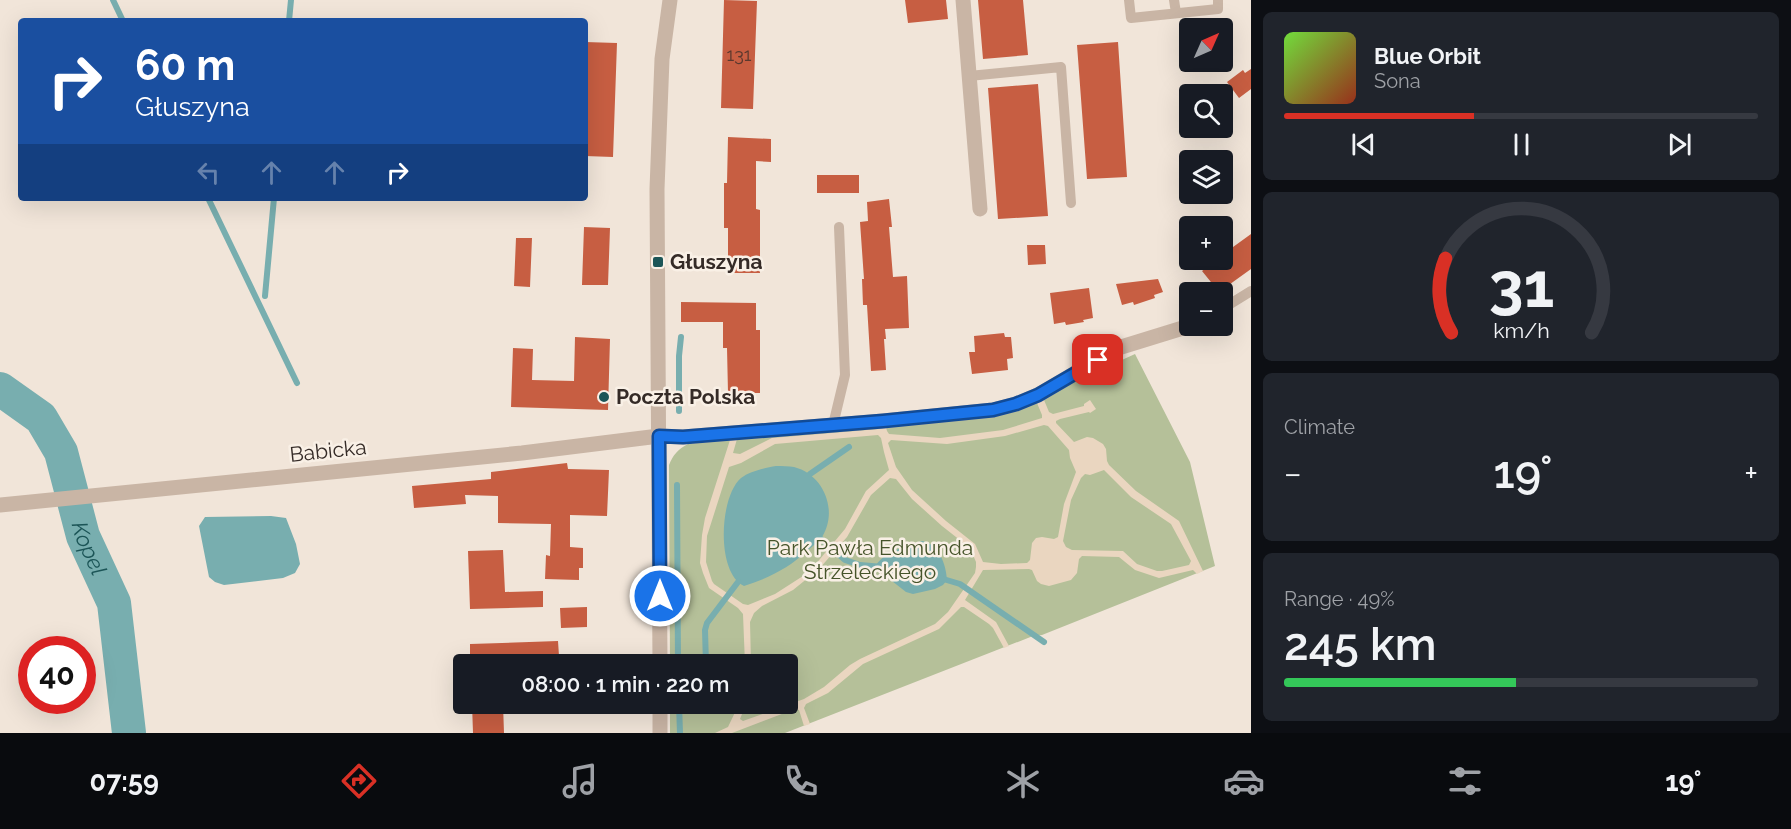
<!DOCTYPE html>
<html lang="en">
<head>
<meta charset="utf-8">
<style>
	:root { --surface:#171b24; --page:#20242c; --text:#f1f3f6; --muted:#9ea1a6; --line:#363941; --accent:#d93025 }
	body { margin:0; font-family:Raleway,sans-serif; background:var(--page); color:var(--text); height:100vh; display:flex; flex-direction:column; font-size:22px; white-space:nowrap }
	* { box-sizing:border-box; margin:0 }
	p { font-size:20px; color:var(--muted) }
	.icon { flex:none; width:33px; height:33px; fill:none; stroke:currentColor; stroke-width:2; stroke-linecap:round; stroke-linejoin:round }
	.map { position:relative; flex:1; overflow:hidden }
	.drawer { display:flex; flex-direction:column; gap:12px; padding:12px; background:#0d0f14; width:540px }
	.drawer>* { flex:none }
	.guide { position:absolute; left:18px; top:18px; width:570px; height:183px; border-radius:6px; box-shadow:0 6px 24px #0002; background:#1a4fa0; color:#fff; overflow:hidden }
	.needle { width:39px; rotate:45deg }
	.tools { position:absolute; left:1179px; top:18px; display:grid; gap:12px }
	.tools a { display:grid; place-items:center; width:54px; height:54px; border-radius:6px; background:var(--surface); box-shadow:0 6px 24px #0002; font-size:30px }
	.speed { position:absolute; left:18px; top:636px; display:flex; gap:12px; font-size:30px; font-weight:700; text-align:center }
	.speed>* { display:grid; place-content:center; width:78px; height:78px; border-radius:50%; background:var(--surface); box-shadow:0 6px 24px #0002; line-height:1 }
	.speed .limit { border:9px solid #d22; background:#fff; color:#111 }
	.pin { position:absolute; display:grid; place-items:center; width:51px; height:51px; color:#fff; margin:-26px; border-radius:12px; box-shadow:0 3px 9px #0006 }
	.me { position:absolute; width:66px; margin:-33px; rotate:0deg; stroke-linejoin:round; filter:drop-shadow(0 0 4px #0008) }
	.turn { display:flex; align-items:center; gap:21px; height:126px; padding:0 18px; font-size:27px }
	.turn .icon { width:78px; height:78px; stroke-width:2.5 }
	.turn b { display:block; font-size:42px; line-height:51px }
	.lanes { display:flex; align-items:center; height:57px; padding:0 18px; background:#0003; justify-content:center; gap:30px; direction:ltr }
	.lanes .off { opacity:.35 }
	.big { font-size:45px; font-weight:600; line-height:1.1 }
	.drawer .card { flex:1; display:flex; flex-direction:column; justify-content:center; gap:9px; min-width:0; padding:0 21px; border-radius:9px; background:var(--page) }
	.drawer .dial { align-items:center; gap:0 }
	.dial svg { height:156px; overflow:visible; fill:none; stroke:var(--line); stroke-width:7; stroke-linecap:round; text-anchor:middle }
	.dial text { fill:var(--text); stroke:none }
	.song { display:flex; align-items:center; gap:18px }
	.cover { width:72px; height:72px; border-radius:9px; background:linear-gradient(135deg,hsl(100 70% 55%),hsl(10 70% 35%)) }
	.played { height:6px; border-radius:3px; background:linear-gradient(90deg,var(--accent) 40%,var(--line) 40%) }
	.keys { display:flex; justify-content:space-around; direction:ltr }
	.heat { display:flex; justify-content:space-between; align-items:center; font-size:33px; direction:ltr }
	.charge { height:9px; border-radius:4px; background:linear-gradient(90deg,#34c759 49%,var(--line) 0) }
	.trip { position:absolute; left:453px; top:654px; width:345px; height:60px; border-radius:6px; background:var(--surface); box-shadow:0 6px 24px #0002; font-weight:600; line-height:60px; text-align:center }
	.menu { display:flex; height:96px; justify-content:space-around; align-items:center; background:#090b0e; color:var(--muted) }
	.menu .icon { width:42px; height:42px }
	.menu .current { color:var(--accent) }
	.menu b { font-size:27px; color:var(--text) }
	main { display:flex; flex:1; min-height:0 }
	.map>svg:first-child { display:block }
	.green { fill:#b5c099 }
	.plaza { fill:#ead6c0; fill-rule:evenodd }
	.water { fill:#78aeaf }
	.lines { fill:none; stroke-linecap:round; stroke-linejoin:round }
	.stream { stroke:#78aeaf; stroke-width:6 }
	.river { stroke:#78aeaf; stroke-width:34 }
	.building { fill:#c75e42 }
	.service { stroke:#c9b5a5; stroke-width:10 }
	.minor { stroke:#c9b5a5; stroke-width:15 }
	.tertiary { stroke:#c9b5a5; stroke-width:15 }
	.route-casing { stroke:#114b97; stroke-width:15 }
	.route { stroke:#1a73e8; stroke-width:10 }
	.poi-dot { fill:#1c5557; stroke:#f9f0e6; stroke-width:2 }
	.labels { text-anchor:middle; stroke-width:5; stroke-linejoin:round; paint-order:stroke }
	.number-label { font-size:18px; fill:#5a382e }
	.poi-label { font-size:21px; font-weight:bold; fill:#352b27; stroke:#f9f0e6; text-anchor:start }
	.street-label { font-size:21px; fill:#352b27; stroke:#f9f0e6 }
	.park-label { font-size:21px; fill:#46542a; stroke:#f9f0e6 }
	.water-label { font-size:22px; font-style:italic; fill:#1c5557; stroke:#f9f0e6 }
</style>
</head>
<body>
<main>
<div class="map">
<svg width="1251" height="733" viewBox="0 0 1251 733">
	<rect width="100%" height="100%" fill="#f1e5d9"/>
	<path class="green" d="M1135 354 1190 462 1215 566 1042 635 1033 636 785 733H670V704H788V664H670L669 465C673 455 678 449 688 444L1037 403 1078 380Z"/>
	<path class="plaza" d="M1044 400 1049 412 1053 414 1084 406V404L1090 400 1096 409 1090 413 1089 412 1060 419 1056 421V423L1074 442 1087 437 1093 438 1103 444 1106 449 1107 461 1109 465 1136 491 1179 521 1203 571 1197 574 1193 570 1159 578 1135 570 1119 557 1082 556 1079 559 1077 573 1071 580 1049 586 1041 584 1037 581 1032 570 1029 569 983 570 965 600 996 622 1009 646 1004 648 993 628 989 624 964 607H961L939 629 863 664 828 693 806 704 804 708 810 724 804 726 799 710 795 709 732 733H715L728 727 739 704H746L740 719 743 721 804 699 824 687 850 665 860 659 935 624 948 612 975 573 976 567V562L970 548 942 526 912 499 896 479 890 478 871 495 847 537 819 569 793 590 762 606 754 613 750 622 751 664H745L743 614 738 608 709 588 703 573 700 563 702 535 705 518 730 440 737 439 733 453 740 454 772 438 879 429 886 427 887 431 889 434 940 438 1003 430 1042 418V415L1037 403ZM1044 425 1048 426 1069 450 1070 458 1076 472 1064 504 1058 537 1054 539 1042 537 1036 538 1032 543 1030 560 1027 563 1001 564 983 562 975 544 946 521 912 490 896 467 888 443 891 440 947 444 1005 436ZM878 435 881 438 884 452 889 470 866 491 845 529 815 565 803 576 775 594 748 605 743 604 714 584 712 581 706 562 707 536 729 467 741 463 775 444ZM1104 470 1131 497 1171 524 1191 561 1189 565 1162 571H1157L1137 564 1123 551 1072 550 1066 547 1063 541 1071 500 1081 478 1085 474 1090 475Z"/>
	<path class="water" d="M776 466C782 466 789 466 794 467 825 475 838 512 822 537 818 542 813 546 808 550 789 568 769 578 744 586 716 573 719 497 741 478 750 471 765 468 776 466Z
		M271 516 286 518 296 544 300 564 295 573 283 578 224 585 215 582 209 577 199 526 205 517Z
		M922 541C939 544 946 564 947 580L943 585 935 589 913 594 906 592 878 570 876 565C886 551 906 546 922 541Z"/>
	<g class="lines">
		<path class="stream" d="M113 0 123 21
			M289 21 291 0
			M208 198 297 383
			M265 296 274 198
			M679 411V356L681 337
			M810 474 849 447
			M677 485 678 664
			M821 539 845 560 860 565 883 567
			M940 578 960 584 1044 642
			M706 664 705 630 707 623 738 582
			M679 704 680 733"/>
		<path class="river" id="s1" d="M0 389 41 418 61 452 83 536 114 603 129 733"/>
	</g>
	<path class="building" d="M724 0 757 1 753 109 721 108Z
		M905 0H946L948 19 908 23Z
		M978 0H1023L1028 55 983 59Z
		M585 42 617 43 613 157 585 156Z
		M1118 42 1127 177 1087 179 1077 45Z
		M1251 69V89L1239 98 1227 82 1243 70 1245 73Z
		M1038 84 1048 216 998 219 988 88Z
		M728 137 771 139V162L756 161V209L760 210V273H728V228H724V183H727Z
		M817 175H859V193H817Z
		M889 199 892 227H889L893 277 907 276 909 328 885 329 886 339H884L886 370 871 371 867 305H863L862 279H864L860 222 868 221 867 202Z
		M584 227 610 228 608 285H582Z
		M1251 234V269L1219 292 1202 271 1217 260H1222V255Z
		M516 238H532L530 287 514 286Z
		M1027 245H1045L1046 264 1028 265Z
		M1158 279 1163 292 1154 295 1155 298 1134 305 1133 302 1122 305 1116 284Z
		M1089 288 1093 318 1083 320 1084 322 1066 325 1065 322 1054 324 1050 293Z
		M681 302 756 303V330H760V393H728L727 348H723V322H681Z
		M1004 333 1005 337H1011L1013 358 1007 359 1008 370 972 374 969 352H975L974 336Z
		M575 337 610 339 608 410 511 407 513 348 533 349 532 380 574 381Z
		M567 463 568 469 609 470 607 516 570 515V547L583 548V568H579V580L545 579 546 555 550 556 551 524 498 523V496L465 495 466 504 414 508 412 486 491 479V472Z
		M503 550 505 592 543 591V607L470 609 468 551Z
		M587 607V627L561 628 560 608Z
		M558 641 559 656 501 658V664H470V644Z
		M472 704H503L504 733H473Z"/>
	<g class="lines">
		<path class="service" d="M1129 0 1131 18 1218 9V0
			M1174 0 1176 13
			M969 76 1061 67 1071 203
			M1222 309 1251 291
			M833 425 845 375 839 227"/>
		<path class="minor" d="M963 0 980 209
			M0 505 522 453 659 436 683 437 883 421 993 410 1016 404 1038 395 1118 348 1186 327"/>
		<path class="tertiary" d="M660 664 657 189 662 59 670 0
			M660 704V733"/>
	</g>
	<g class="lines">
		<defs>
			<path id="route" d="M660 596 659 436 683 437 883 421 993 410 1016 404 1038 395 1098 360"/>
		</defs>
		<use href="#route" class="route-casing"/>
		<use href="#route" class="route"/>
	</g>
	<g class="poi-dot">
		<rect x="652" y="256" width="12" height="12" rx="3"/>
		<circle cx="604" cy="397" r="6"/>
	</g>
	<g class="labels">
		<g class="number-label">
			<text x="739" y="61">131</text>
		</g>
		<g class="poi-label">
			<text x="670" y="269">Głuszyna</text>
			<text x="616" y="404">Poczta Polska</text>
		</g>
		<g class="street-label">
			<text transform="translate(328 451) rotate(-6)" y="7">Babicka</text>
		</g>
		<g class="park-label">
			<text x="870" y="555">Park Pawła Edmunda<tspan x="870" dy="24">Strzeleckiego</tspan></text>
		</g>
		<g class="water-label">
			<text dy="8" stroke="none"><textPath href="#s1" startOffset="190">Kopel</textPath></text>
		</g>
	</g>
</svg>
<div class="tools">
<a><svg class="needle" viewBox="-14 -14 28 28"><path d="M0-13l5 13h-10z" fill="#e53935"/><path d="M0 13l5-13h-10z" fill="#9ea1a6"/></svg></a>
<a><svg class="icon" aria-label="search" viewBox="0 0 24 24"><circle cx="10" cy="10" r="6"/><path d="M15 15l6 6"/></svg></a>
<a><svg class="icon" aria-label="layers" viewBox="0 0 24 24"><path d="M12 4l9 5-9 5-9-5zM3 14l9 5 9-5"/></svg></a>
<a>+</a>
<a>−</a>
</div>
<div class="speed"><div class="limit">40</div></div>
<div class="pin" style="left:1098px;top:360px;background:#d93025"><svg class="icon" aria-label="arrive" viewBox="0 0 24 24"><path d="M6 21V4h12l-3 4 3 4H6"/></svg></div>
<svg class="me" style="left:660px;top:596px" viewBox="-20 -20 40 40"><circle r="17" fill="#1a73e8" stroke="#fff" stroke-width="3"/><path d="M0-11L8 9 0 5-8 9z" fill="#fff"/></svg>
<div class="trip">08:00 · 1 min · 220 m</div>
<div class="guide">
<div class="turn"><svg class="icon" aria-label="right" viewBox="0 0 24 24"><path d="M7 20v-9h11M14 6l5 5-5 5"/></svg><div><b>60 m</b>Głuszyna</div></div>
<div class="lanes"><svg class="icon off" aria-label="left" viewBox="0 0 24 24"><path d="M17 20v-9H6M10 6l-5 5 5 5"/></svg><svg class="icon off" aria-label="ahead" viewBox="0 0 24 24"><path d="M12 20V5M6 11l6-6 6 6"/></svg><svg class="icon off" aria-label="ahead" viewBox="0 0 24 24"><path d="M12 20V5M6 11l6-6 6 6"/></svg><svg class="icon" aria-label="right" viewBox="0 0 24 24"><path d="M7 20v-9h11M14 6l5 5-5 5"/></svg></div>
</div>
</div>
<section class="drawer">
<div class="card">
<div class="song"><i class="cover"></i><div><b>Blue Orbit</b><p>Sona</p></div></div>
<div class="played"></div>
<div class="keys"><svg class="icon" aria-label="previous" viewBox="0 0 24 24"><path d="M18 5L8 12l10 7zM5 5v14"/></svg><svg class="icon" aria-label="pause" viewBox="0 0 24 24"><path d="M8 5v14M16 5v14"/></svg><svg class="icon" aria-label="next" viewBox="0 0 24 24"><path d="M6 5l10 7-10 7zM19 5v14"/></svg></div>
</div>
<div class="card dial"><svg viewBox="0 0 100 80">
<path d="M14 69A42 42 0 1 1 86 69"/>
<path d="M14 69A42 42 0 0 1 11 31" stroke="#d93025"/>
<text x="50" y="56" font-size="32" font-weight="700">31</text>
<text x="50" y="72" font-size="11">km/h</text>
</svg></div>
<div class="card"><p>Climate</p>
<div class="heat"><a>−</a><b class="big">19°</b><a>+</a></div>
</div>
<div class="card"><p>Range · 49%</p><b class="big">245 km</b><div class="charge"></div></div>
</section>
</main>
<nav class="menu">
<b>07:59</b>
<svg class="icon current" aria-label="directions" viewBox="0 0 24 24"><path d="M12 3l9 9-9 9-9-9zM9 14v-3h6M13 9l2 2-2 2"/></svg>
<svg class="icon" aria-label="music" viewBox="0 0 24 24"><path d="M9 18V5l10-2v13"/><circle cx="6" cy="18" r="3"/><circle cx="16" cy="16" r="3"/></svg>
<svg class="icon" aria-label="phone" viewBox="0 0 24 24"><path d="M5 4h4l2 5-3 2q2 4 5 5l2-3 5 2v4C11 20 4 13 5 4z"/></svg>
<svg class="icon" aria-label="climate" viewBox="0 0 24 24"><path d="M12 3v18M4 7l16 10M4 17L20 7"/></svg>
<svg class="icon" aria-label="car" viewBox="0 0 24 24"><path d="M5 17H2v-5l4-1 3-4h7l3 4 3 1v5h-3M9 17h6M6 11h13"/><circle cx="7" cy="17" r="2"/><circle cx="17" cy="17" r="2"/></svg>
<svg class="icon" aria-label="filters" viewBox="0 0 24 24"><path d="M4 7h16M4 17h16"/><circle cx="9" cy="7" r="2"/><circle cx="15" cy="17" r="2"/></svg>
<b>19°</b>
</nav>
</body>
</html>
